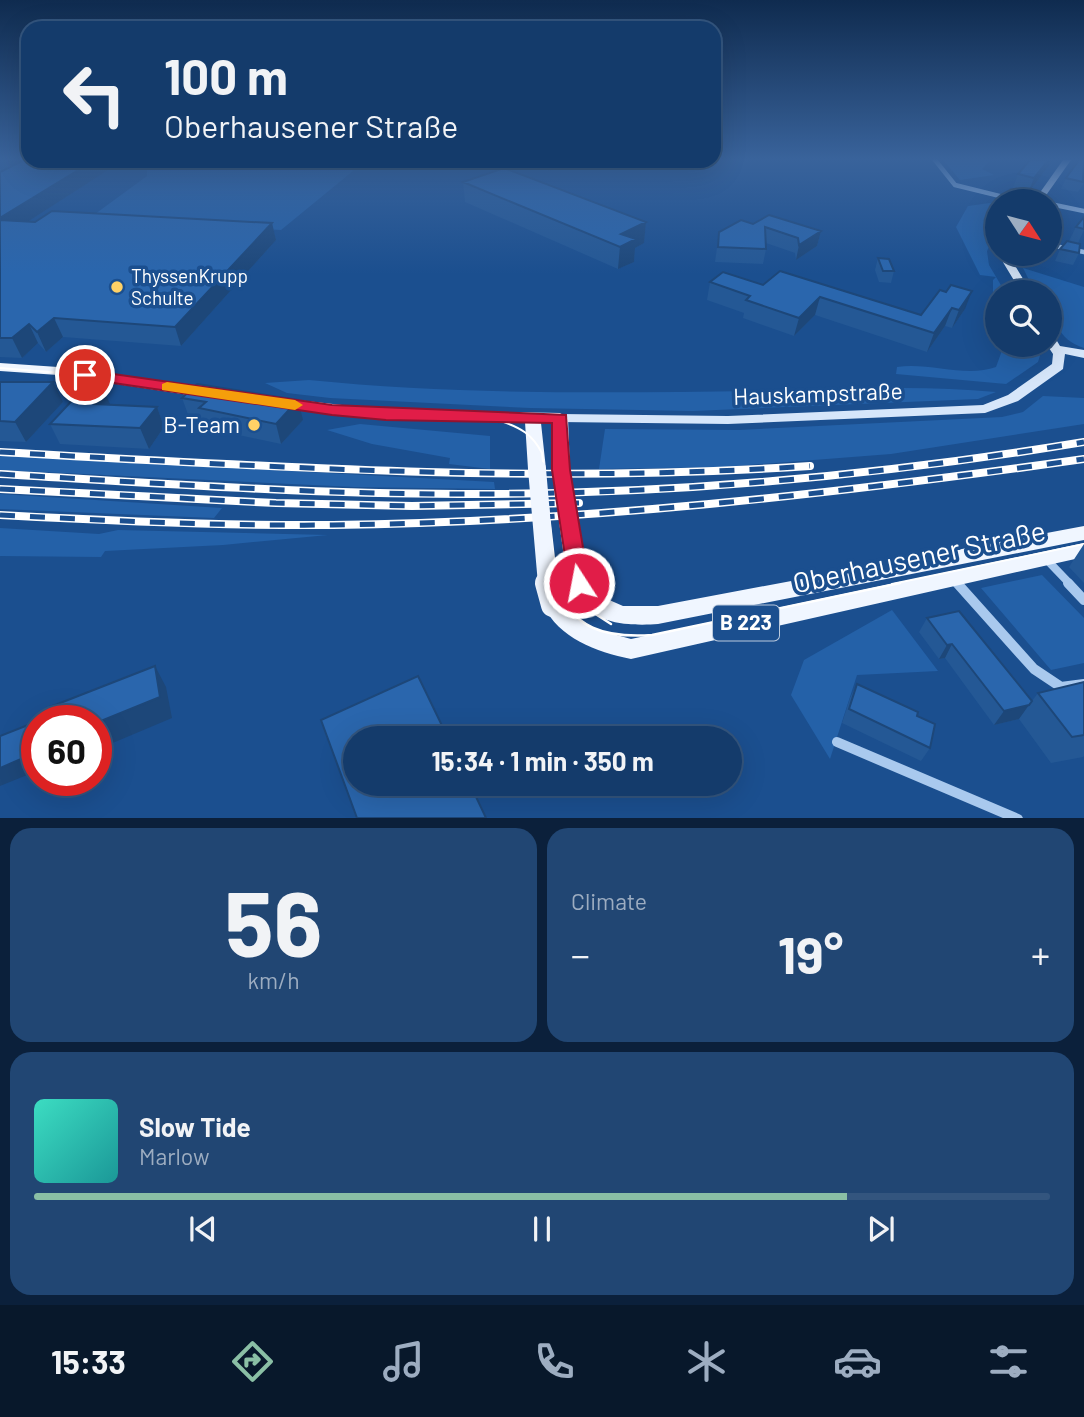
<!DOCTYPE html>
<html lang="en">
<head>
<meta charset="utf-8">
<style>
	:root { --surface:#143b6b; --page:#214673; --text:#f1f3f6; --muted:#9dadc1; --line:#33557e; --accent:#8abfa5 }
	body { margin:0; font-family:Barlow,sans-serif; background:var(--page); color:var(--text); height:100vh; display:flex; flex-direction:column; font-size:26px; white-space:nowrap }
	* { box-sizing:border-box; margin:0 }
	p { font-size:23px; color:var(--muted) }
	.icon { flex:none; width:38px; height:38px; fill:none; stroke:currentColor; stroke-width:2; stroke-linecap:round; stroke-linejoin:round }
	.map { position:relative; height:818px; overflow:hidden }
	.details { display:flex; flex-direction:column; gap:10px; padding:10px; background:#0b203b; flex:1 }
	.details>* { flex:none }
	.hud { position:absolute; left:21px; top:21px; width:700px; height:147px; border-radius:21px; box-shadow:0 7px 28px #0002,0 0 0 2px var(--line); background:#143b6b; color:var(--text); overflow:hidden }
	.needle { width:46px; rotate:126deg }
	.tools { position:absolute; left:985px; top:189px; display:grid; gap:14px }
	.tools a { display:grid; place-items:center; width:77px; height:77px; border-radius:50%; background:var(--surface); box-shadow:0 7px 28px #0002,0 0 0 2px var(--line); font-size:35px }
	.speed { position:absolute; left:21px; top:705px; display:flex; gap:14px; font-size:35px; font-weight:700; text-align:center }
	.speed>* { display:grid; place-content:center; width:91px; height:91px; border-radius:50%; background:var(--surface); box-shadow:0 7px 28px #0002,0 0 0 2px var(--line); line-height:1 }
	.speed .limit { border:10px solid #d22; background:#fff; color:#111 }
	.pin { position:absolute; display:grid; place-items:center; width:60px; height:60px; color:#fff; margin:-30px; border:4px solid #fff; border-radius:50%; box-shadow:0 2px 7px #0007 }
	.me { position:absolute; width:77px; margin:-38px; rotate:349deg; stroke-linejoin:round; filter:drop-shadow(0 0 5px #0008) }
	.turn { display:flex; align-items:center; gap:24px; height:147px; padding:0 28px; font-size:32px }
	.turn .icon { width:91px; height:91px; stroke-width:2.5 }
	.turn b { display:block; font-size:49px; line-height:60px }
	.big { font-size:52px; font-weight:700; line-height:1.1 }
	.details .tile { flex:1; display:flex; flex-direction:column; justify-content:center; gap:10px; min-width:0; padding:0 24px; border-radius:21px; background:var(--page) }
	.details .dial { align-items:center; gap:0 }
	.dial b { font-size:91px; line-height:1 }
	.song { display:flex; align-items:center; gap:21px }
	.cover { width:84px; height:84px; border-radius:10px; background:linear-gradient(135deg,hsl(170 70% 55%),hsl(180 70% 35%)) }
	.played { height:7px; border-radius:4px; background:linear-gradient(90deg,var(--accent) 80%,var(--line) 80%) }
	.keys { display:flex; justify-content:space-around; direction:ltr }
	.heat { display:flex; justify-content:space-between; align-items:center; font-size:38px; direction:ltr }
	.details .tiles { flex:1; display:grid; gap:10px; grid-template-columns:1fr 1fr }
	.tile:last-child { grid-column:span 2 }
	.trip { position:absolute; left:343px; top:726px; width:399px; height:70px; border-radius:35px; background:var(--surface); box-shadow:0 7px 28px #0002,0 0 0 2px var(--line); font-weight:700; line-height:70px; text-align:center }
	.tabs { display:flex; height:112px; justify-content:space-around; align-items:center; background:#08182b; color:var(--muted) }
	.tabs .icon { width:49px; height:49px }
	.tabs .selected { color:var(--accent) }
	.tabs b { font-size:32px; color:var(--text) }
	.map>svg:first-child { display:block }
	.green { fill:#2461a8 }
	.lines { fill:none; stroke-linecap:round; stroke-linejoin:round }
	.street-far2 { stroke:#a9c9ee; stroke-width:4.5 }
	.street-far1 { stroke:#a9c9ee; stroke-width:8 }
	.street { stroke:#a9c9ee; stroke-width:10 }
	.secondary { fill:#d6e6fa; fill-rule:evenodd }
	.primary { fill:#f0f6ff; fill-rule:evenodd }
	.tram-far1 { stroke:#fff; stroke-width:2 }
	.tram { stroke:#fff; stroke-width:2.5 }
	.rail-casing { stroke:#fff; stroke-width:8 }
	.rail { stroke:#1b4f8f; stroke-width:5; stroke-dasharray:15; stroke-linecap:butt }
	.primary-bridge-far1 { stroke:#f0f6ff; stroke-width:18 }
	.primary-bridge { stroke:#f0f6ff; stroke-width:24 }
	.wall { fill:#245895 }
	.shaded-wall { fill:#1d4779 }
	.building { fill:#2a66ad; stroke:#1d4779; stroke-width:2 }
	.route { fill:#e11d48; stroke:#92132f; stroke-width:2 }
	.slow { fill:#f59e0b }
	.poi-dot { fill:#ffd166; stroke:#1b4f8f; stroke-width:2.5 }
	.labels { text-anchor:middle; stroke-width:7; stroke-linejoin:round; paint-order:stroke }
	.far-poi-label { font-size:19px; fill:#fff; stroke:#1b4f8f; text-anchor:start }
	.shield { fill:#1b4f8f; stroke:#bbcadd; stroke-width:2 }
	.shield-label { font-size:21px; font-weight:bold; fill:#fff }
	.street-label { font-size:23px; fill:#fff; stroke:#1b4f8f }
	.poi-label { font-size:23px; fill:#fff; stroke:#1b4f8f; text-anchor:end }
	.near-street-label { font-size:28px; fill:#fff; stroke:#1b4f8f }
</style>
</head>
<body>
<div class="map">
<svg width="1084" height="819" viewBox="0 0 1084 819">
	<rect width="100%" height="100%" fill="#1b4f8f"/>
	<path class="green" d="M943 160H991L982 169 994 175 960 180Z
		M243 161H347L353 171 281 230 91 220V217L147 176V167Z
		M997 202V231L987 251 989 265 1005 292H998L997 316 993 307V280L996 277 980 275 956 227 968 206Z
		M1023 268 1084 287V348C1058 340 1050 317 1050 292H1035Z
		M1004 345H1037L1041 352 1038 362 1006 384 896 374 897 367C929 362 966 378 996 367Z
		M309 380C457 395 608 393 756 391 837 390 916 384 996 392L978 399 693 411 530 408 330 398 287 393 265 383Z
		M1043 396 1084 398V424L891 454 723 467 599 469 605 429 739 430 1002 417 1023 412Z
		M360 424 490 436V469L449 464 450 458 372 444 327 430Z
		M0 455 494 482 495 489 354 487 0 470Z
		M0 494 222 508 214 518 0 509Z
		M0 528 99 534 118 530 328 535 223 545 105 551 101 557 0 556Z
		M1042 575 1084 618V663L1051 670 981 588Z
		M892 610 938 671 857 675 830 759 791 695 804 660Z"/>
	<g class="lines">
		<path class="street-far2" d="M935 160 955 185 1020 201
			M1017 197 1039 201
			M1050 204 1084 211
			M1050 245 1084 252"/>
		<path class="street-far1" d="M1047 560 1070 584
			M953 578 959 584"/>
		<path class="street" d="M957 583 1034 669 1061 687 1084 684
			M1068 583 1084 600
			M837 742 1018 819"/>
		<path class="secondary" d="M1063 160H1071L1042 201H1034Z
			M998 254H1008L1031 292H1021Z
			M1050 335 1054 336 1060 346 1084 350V358L1065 354 1063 369 1018 401 985 413 728 424 560 422 553 418 560 414 728 416 983 405 1008 395 1052 364 1053 354 1047 345H1050Z"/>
		<path class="primary" d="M0 363 58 367 209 388 217 393 209 398 58 375 0 371Z
			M280 398 386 410 560 413 568 418 570 470 567 474H555L552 470V423H541L546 469 543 473H531L528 469 525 422 386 420 274 406 272 403 274 400Z
			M1084 526V540L658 624C634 626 593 625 581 600L584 594 591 592 623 606H658Z
			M1084 543V557L631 659C596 652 559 638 543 605L546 599 553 596 560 599 577 617 595 629 631 639Z"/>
		<path class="tram-far1" d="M0 368 61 373 208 395
			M281 406 386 417 501 421C521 428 532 434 542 453L557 584
			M563 570 567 584
			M892 584 1084 544"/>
		<path class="tram" d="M556 583C571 630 607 638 652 635L900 583
			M567 583 580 604 611 624"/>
		<defs>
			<path id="rail" d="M0 452C270 467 539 484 810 466
				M0 474C153 483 306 494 459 494 668 495 877 476 1084 442
				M0 489 276 503 412 506 579 503
				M0 515C111 521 222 526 333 525 584 522 835 494 1084 459"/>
		</defs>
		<use href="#rail" class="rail-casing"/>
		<use href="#rail" class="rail"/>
		<path class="primary-bridge-far1" d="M537 469 547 584
			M561 470 575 571 580 584"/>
		<path class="primary-bridge" d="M547 583 553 605
			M579 583 591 600"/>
	</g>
	<path class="wall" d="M0 160H28V161H122L27 222 272 223 276 240 181 346 63 337 46 352 38 343 22 358 0 357Z
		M1053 160 1028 193 1013 188 1018 174Z
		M1084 160V183L1078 192 1061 189 1066 178Z
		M520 161H573L548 171Z
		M463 182 646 222 644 243 635 248 634 262 618 269 465 202Z
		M1084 217V230L1078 243 1079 253 1073 265 1055 261 1060 249 1069 241 1076 227Z
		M753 224 821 231 817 246 796 260 795 253 766 243V249L763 264 715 262 719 232Z
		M878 258 894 271 891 283 879 282 875 270Z
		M710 282 763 285 921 315 940 290 965 309 952 328 945 326 927 352 815 315 794 336 743 318 744 313 707 300Z
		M0 382 63 402 26 442 0 441Z
		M182 398 303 420 281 444 206 428 204 420 189 417Z
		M111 405 157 407 164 427 149 449 60 444 50 424Z
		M1084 544V583L1069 567Z
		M927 618 1032 701 1038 693 1084 682V756L1083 757 1051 763 1019 719 994 725 945 658 939 659 919 632Z
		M857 684 930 748 921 761 842 723 850 698Z"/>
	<path class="shaded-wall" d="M7 160H26L13 173Z
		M1048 160H1053L1028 193 1034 178Z
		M93 161H122L4 237 0 229V218Z
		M548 161H573L548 171Z
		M646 222 644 243 635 248 634 262 618 269 621 234Z
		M272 223 276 240 181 346 175 327Z
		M821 231 817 246 796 260 799 245Z
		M972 291 965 309 952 328 959 310Z
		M820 297 815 315 794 336 799 318Z
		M952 308 945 326 927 352 934 333Z
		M54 318 63 337 46 352 37 332Z
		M29 324 38 343 22 358 12 338Z
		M53 382 63 402 26 442 15 422Z
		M105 393 114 413 95 404Z
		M298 400 303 420 281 444 276 424Z
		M157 407 164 427 149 449 140 428Z
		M952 644 945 658 939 659 947 645Z
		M155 666 166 687 172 718 96 750V723Z
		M1029 705 1019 719 994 725 1004 711Z
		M28 725 37 737V771L0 786V768Z"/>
	<path class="building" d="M24 160H28V161H93L0 218V172Z
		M1030 160H1048L1034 178 1018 174Z
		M1079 160H1084L1083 182 1066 178Z
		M504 168 646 222 621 234 636 239 620 247 463 182Z
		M52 211 272 223 175 327 54 318 37 332 29 324 12 338H0V220L35 222Z
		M769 215 821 231 799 245 798 238 765 227 766 249 718 247 719 232 741 220 753 224Z
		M1084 217V229L1076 227Z
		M1067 241 1080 244 1079 253 1060 249Z
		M878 258 889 259 894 271H883Z
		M780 271 921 315 940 290 946 292 951 285 972 291 959 310 952 308 934 333 820 297 799 318 746 300 750 296 710 282 723 272 763 285Z
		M0 382H53L15 422 0 421Z
		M197 384 298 400 276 424 199 408 206 402 182 398Z
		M80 392 105 393 95 404 157 407 140 428 50 424Z
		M959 611 1032 701 1029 705 1004 711 952 644 947 645 927 618Z
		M155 666 160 697 96 723V721H51L50 707Z
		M418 676 448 738H355V784H470L486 818H357L321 720Z
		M1084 682V735L1072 737 1038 693Z
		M857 684 918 712 917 716 935 724 930 748 849 709Z
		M28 725V756L0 768V736Z"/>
	<linearGradient id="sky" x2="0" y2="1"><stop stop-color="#0f2b4f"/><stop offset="0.58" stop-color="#39639b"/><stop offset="1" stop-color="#39639b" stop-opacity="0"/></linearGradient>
	<rect width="1084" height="274" fill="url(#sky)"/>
	<path class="route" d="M85 370 332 405 566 415 570 470 589 583 586 589H572L569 583 552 470V423L386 420 332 415 79 378 77 375Z"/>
	<path class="slow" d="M167 382 295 400 303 405 295 410 162 390V384Z"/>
	<g class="poi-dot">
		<circle cx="117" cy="287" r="7"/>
		<circle cx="254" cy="425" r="7"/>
	</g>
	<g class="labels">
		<g class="far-poi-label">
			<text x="131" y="283">ThyssenKrupp<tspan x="131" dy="22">Schulte</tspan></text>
		</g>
		<rect class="shield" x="713" y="605.5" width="66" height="35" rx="5"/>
		<g class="shield-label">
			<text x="746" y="630">B 223</text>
		</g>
		<g class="street-label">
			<text transform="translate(818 394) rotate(-2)" y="8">Hauskampstraße</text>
		</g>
		<g class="poi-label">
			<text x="240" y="433">B-Team</text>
		</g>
		<g class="near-street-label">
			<text transform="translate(919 557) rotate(-12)" y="10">Oberhausener Straße</text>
		</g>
	</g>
</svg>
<div class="tools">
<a><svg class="needle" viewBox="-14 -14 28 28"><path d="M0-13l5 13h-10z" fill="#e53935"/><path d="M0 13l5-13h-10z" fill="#9dadc1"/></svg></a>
<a><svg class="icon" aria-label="search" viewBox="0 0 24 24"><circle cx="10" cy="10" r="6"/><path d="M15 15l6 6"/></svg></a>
</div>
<div class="speed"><div class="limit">60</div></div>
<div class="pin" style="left:85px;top:375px;background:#d93025"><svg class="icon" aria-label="arrive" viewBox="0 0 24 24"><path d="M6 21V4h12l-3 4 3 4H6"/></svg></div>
<svg class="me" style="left:579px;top:583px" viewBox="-20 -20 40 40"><circle r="17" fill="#e11d48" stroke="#fff" stroke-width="3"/><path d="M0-11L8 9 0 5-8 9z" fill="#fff"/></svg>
<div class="trip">15:34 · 1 min · 350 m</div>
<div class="hud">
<div class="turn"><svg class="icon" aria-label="left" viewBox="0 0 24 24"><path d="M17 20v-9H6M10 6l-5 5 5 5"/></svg><div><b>100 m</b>Oberhausener Straße</div></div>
</div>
</div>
<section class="details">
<div class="tiles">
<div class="tile dial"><b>56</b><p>km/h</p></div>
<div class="tile"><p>Climate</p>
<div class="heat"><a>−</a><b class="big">19°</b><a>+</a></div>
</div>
<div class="tile">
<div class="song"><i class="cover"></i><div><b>Slow Tide</b><p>Marlow</p></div></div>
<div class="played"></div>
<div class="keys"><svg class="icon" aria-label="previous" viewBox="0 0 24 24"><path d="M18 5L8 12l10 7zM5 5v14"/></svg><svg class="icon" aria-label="pause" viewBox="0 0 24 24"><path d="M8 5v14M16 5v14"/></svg><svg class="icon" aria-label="next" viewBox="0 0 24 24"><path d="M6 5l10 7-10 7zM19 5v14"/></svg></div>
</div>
</div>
</section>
<nav class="tabs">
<b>15:33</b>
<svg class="icon selected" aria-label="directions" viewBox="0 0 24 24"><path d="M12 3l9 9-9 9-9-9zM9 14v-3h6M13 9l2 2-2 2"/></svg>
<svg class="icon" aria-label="music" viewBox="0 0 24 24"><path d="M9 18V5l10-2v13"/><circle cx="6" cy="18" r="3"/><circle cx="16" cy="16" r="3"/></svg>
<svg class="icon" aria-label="phone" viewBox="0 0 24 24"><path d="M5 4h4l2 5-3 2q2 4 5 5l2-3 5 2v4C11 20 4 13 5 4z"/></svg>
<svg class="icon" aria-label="climate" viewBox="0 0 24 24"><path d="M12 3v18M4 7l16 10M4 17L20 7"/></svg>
<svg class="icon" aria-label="car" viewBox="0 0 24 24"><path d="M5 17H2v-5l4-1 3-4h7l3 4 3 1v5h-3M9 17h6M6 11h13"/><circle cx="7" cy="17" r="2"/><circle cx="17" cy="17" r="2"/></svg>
<svg class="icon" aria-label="filters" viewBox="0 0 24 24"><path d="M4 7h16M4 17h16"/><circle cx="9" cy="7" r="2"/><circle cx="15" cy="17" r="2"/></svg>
</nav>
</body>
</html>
